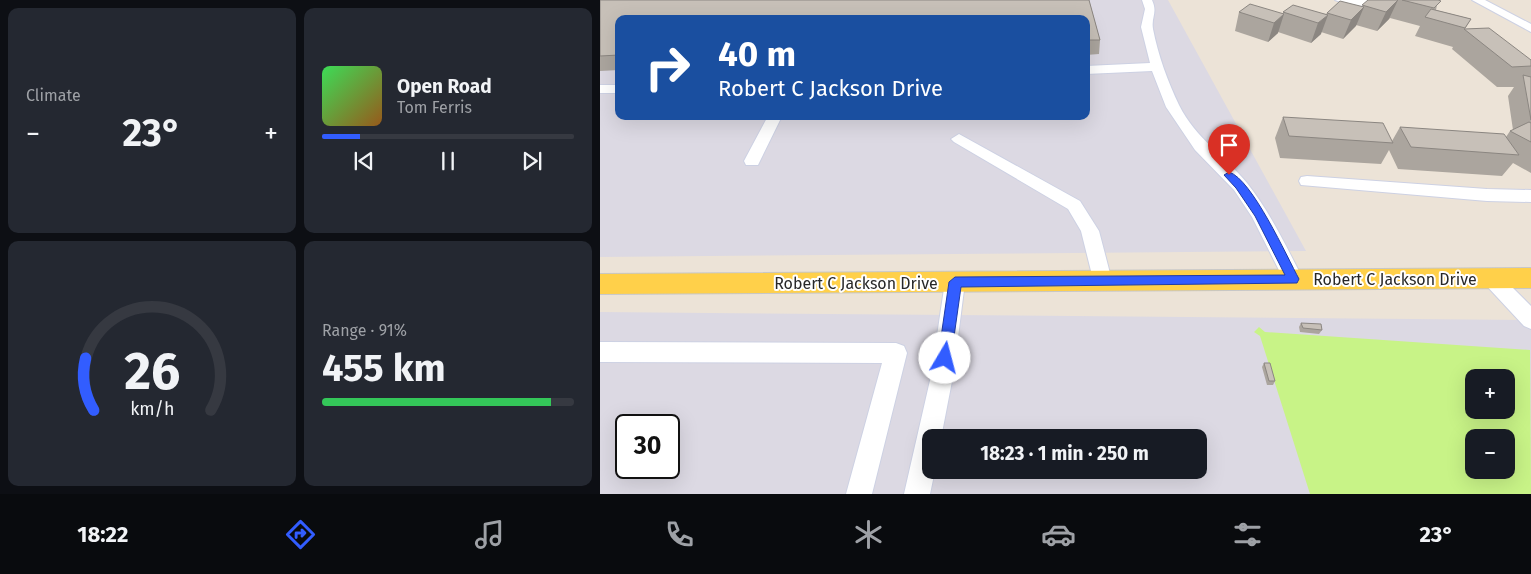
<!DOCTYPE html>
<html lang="en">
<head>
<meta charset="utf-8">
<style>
	:root { --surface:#171b24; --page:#242831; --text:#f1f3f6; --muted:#9ea1a6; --line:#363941; --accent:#325dff }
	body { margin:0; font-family:"Fira Sans",sans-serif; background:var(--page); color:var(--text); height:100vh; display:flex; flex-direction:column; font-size:19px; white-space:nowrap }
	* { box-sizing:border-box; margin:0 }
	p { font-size:16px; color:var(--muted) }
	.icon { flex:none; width:28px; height:28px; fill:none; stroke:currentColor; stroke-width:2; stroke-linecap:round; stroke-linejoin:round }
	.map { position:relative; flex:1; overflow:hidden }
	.sheet { display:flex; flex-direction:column; gap:8px; padding:8px; background:#0d0f14; width:600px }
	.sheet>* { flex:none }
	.guide { position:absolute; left:15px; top:15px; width:475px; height:105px; border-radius:10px; box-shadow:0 5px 20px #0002; background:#1a4fa0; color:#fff; overflow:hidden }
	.fabs { position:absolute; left:865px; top:369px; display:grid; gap:10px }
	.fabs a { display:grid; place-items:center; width:50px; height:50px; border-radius:10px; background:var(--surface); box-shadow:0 5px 20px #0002; font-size:25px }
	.speed { position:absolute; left:15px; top:414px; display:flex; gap:10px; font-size:25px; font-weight:700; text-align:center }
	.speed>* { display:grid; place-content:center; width:65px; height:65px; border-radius:50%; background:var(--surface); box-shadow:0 5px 20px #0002; line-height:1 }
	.speed .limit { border:2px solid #111; border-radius:8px; background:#fff; color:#111 }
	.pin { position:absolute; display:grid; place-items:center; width:42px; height:42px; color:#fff; margin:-51px -21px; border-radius:50% 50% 50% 0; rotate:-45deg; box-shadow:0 0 5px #0007 }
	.pin .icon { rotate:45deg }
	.me { position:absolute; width:55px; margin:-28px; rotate:8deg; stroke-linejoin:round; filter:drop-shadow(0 0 4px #0008) }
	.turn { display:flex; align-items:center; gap:18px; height:105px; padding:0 20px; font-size:22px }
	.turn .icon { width:65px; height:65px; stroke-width:2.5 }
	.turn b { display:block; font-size:35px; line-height:42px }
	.big { font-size:38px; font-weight:700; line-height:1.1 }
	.sheet .card { flex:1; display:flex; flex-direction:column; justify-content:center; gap:8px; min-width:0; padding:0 18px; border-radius:10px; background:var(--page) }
	.sheet .dial { align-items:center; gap:0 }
	.dial svg { height:130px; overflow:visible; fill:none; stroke:var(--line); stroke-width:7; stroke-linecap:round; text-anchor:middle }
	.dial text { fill:var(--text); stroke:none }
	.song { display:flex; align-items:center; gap:15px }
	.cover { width:60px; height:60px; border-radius:8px; background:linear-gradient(135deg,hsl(130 70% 55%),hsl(30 70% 35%)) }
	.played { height:5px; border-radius:2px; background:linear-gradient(90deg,var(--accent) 15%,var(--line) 15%) }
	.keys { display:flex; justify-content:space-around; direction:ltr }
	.heat { display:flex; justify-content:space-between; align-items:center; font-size:28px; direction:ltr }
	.charge { height:8px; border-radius:4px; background:linear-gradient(90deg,#34c759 91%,var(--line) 0) }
	.sheet .tiles { flex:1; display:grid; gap:8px; grid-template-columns:repeat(2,1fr) }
	.trip { position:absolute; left:322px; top:429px; width:285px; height:50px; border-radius:10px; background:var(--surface); box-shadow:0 5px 20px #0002; font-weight:700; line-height:50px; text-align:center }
	.tabs { display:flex; height:80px; justify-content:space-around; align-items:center; background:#090b0e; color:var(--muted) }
	.tabs .icon { width:35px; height:35px }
	.tabs .selected { color:var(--accent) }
	.tabs b { font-size:22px; color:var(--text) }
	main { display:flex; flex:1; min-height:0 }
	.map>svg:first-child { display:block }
	.industrial { fill:#dcd9e3; fill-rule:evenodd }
	.pitch { fill:#c8f387; fill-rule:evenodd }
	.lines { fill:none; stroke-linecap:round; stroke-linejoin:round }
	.minor-casing { stroke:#cdd1e3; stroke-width:2 }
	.major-casing { stroke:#c7c7c7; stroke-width:2 }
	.minor { fill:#fff; fill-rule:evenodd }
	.major { fill:#ffd04a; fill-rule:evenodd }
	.wall { fill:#aba59e }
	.shaded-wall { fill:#8b8681 }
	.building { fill:#c7c0b8; stroke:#8b8681 }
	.route { fill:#325dff; stroke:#203ca6 }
	.labels { text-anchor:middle; stroke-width:4; stroke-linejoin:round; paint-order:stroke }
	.street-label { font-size:16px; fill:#282828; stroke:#fff }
</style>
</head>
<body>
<main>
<section class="sheet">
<div class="tiles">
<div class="card"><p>Climate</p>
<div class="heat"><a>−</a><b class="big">23°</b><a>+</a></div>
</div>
<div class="card">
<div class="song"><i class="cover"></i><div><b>Open Road</b><p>Tom Ferris</p></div></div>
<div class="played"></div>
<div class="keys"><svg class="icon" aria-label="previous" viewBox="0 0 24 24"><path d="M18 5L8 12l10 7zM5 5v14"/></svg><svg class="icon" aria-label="pause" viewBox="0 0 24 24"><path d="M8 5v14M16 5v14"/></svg><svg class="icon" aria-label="next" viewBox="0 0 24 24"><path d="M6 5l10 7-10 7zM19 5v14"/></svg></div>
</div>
<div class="card dial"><svg viewBox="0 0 100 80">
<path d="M14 69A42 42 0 1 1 86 69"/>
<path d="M14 69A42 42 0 0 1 9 37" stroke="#325dff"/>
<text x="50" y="56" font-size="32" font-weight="700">26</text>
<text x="50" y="72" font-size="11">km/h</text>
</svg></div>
<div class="card"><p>Range · 91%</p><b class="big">455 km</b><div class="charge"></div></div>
</div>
</section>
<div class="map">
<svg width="931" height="494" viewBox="0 0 931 494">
	<rect width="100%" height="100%" fill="#ece3d7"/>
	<path class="industrial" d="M0 0H568L706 251 0 257ZM19 19H486V116H19Z
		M0 312 931 320V494H0ZM874 378H906V410H874ZM26 425H69V468H26ZM331 438H599V470H331ZM874 438H906V470H874Z"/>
	<path class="pitch" d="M659 327 665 332 930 350 931 494H710L660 336 654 332ZM874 378H906V410H874ZM874 438H906V470H874Z"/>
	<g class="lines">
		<defs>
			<path id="minor" d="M542 0H552C558 13 551 17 553 29 558 55 568 82 579 105 596 139 625 156 647 183 670 212 686 246 703 279L700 284 693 287 686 284 652 217 634 190 595 150 566 107 552 71 486 74V66L550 63 541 27 545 9Z
				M735 0H768L766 5 755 7Z
				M872 0H885L931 24V32Z
				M0 85H19V93H0Z
				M168 116H182L158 165H146L144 161Z
				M359 134 480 201 499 231 512 281 509 287 502 289 495 287 481 231 468 209 354 142 351 139Z
				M707 176 887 189 931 190V202L887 201 701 185 699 181 701 177Z
				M891 270 898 273 931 306V329L924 326 884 283 881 278 884 273Z
				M355 274 362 276 365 282 353 376 341 438H331V470H335L330 494H304L331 376 345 282 348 276Z
				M0 342 296 343 304 346 307 353 272 494H246L282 363 0 362Z"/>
			<path id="major" d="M931 268V288L0 294V274Z"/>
		</defs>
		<use href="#minor" class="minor-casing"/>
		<use href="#major" class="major-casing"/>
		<use href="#minor" class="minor"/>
		<use href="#major" class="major"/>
	</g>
	<path class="wall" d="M0 0H489L500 40 499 54 486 55V19H19V70L0 71Z
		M768 0H838L836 10 871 19 865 29 931 60V173L913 163 902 176 798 169 789 150 781 164 680 158 675 138 683 117 792 141 800 127 906 137 910 131 913 130 908 96 914 87H897L852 49 853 47 815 36 820 26 790 18 777 31 756 25 743 39 721 32V34L711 43 678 32V33L668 42 635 31 639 12 683 14V12L726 14 727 13 762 7Z
		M701 323 722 330 719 334 700 332 699 327Z
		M664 363 675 381 673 385H667L662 367Z"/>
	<path class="shaded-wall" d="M798 0 789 19 777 31 786 12Z
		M764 7 756 26 743 39 751 20Z
		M684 14 678 33 668 42 674 23Z
		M728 15 721 34 711 43 718 23Z"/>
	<path class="building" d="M0 0H489L500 40H486V19H19V55L0 56Z
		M768 0H798L786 12 762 5Z
		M802 0H838L841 1 834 8Z
		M740 1 764 7 751 20 727 13Z
		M650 4 684 14 674 23 639 12Z
		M693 5 728 15 718 23 683 12Z
		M831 9 871 19 865 28 825 17Z
		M889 28 931 60V66L912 67 864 29Z
		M923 75 931 77V120Z
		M683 117 783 123 793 143 689 136Z
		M929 122 931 123V142L910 131Z
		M800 127 904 134 919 155 811 147Z
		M701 323 721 324 722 330 703 328Z
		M664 363H670L675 381H669Z"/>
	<path class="route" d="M629 172C652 179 687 257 699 279L697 283 361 287 351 358 349 363 345 364 340 363 338 358 349 282 355 277 685 275 655 216 636 188 624 175Z"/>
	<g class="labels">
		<g class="street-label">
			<text x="795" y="285">Robert C Jackson Drive</text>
			<text x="256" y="289">Robert C Jackson Drive</text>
		</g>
	</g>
</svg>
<div class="fabs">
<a>+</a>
<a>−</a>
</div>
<div class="speed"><div class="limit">30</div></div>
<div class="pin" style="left:629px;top:175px;background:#d93025"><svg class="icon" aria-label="arrive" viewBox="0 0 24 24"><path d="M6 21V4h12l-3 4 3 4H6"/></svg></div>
<svg class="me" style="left:345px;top:358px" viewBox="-20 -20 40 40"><circle r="19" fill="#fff"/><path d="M0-13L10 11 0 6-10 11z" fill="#325dff"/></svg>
<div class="trip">18:23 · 1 min · 250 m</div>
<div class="guide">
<div class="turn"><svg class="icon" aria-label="right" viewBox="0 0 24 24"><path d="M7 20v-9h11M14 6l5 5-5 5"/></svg><div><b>40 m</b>Robert C Jackson Drive</div></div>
</div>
</div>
</main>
<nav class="tabs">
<b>18:22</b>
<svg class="icon selected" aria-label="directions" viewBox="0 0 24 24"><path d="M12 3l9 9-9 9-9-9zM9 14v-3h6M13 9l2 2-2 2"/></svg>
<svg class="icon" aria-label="music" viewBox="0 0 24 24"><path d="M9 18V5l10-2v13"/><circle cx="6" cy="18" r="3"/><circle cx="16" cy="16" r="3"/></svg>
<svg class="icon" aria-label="phone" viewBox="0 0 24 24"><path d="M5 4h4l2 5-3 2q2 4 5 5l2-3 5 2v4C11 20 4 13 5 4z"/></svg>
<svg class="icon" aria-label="climate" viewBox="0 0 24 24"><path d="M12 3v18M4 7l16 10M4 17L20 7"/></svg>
<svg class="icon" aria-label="car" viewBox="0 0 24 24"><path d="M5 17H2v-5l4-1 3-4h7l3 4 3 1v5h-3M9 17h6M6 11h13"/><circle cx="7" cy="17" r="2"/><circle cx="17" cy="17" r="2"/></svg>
<svg class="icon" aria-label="filters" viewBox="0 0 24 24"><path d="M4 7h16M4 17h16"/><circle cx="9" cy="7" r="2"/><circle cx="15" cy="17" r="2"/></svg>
<b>23°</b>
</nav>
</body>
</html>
